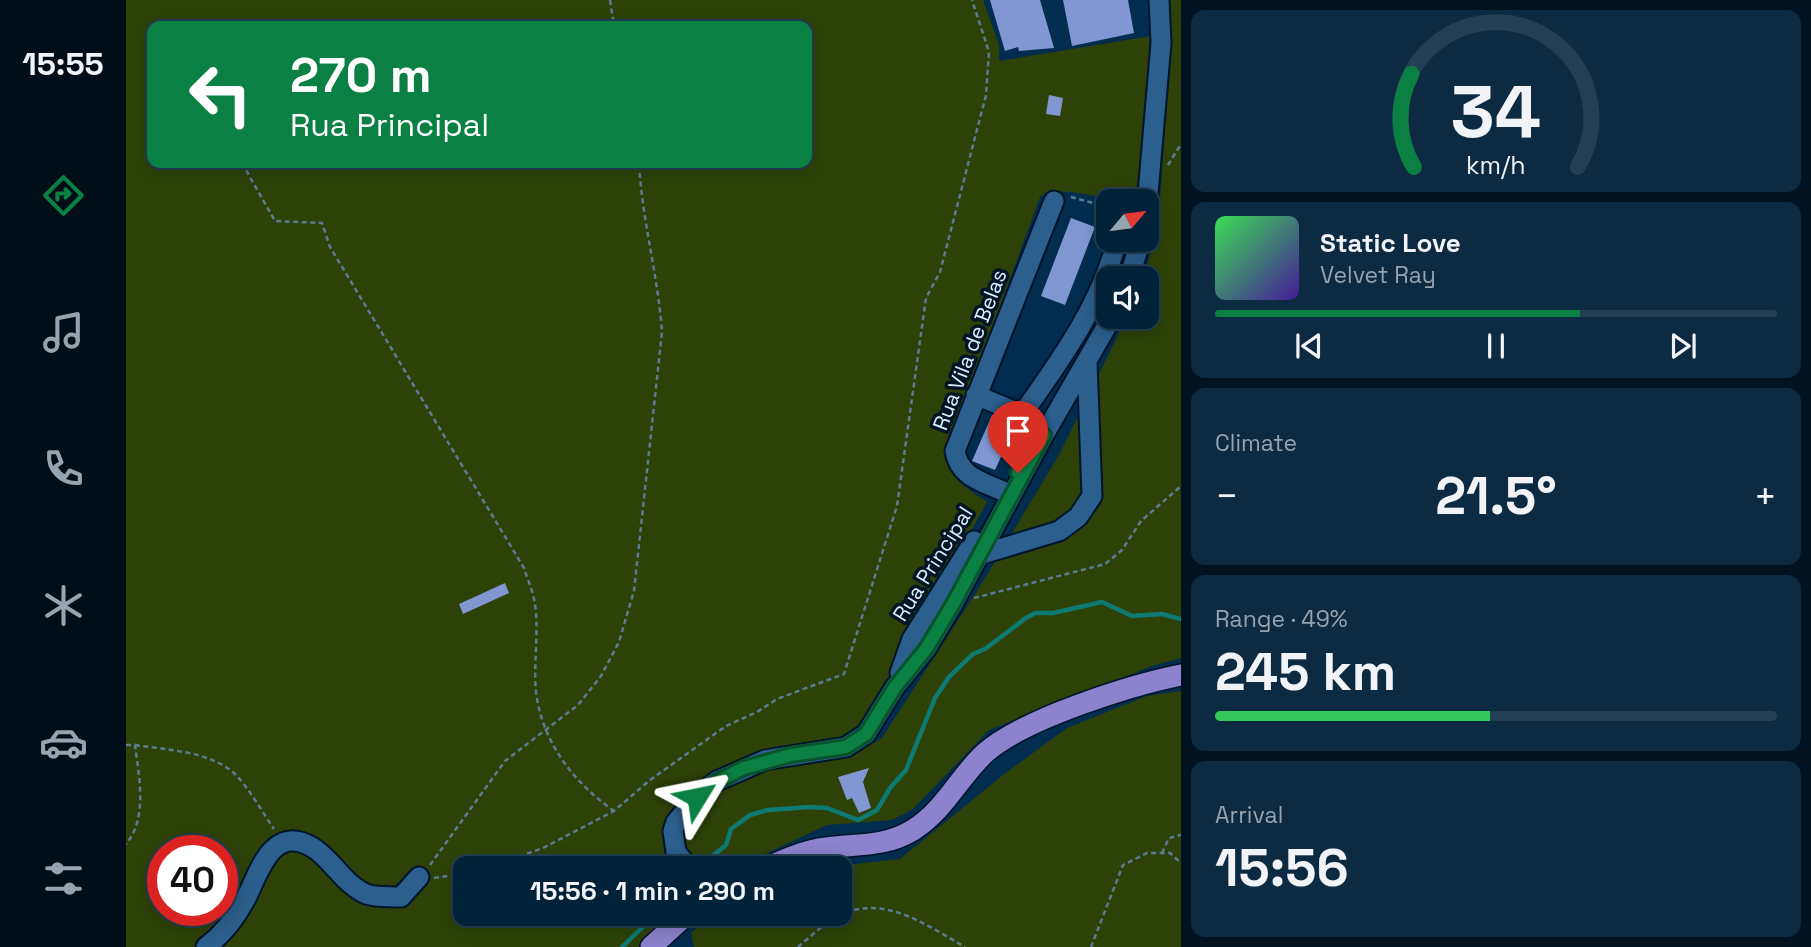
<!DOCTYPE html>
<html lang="en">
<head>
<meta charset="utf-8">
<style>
	:root { --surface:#02223a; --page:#0c2a42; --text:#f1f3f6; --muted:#96a4af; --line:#233f54; --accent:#0b8043 }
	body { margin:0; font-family:"Space Grotesk",sans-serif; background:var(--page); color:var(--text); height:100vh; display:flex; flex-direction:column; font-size:26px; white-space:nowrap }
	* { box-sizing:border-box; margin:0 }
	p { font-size:23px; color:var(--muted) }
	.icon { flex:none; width:38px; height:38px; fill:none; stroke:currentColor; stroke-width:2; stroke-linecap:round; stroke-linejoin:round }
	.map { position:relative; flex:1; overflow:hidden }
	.details { display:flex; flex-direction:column; gap:10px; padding:10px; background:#011320; width:630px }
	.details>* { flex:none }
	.top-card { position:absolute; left:21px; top:21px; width:665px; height:147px; border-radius:14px; box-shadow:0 4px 18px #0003,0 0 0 2px var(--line); background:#0b8043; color:#fff; overflow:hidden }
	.needle { width:46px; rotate:61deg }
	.tools { position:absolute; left:970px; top:189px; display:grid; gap:14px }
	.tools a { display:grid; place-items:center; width:63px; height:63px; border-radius:14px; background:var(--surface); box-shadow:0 4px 18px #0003,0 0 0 2px var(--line); font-size:35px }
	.speed { position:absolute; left:21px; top:835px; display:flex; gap:14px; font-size:35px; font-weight:700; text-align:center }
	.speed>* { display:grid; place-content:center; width:91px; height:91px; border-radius:50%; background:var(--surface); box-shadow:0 4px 18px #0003,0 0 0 2px var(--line); line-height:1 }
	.speed .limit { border:10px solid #d22; background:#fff; color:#111 }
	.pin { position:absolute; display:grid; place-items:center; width:60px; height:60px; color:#fff; margin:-72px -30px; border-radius:50% 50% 50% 0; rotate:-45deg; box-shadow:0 0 7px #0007 }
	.pin .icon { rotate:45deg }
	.me { position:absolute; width:77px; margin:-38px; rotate:55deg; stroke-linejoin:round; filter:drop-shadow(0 0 5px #0008) }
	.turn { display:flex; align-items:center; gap:24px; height:147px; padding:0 28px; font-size:32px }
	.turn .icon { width:91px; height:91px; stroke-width:2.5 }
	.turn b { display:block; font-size:49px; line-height:60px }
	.big { font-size:52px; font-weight:600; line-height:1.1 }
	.details .tile { flex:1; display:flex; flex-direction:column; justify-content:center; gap:10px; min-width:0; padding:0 24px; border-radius:14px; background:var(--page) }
	.details .dial { align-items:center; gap:0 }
	.dial svg { height:182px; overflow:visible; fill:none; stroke:var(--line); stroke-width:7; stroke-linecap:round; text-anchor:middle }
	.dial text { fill:var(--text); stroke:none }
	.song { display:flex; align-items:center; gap:21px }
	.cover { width:84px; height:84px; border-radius:10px; background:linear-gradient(135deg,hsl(130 70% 55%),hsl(260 70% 35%)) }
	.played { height:7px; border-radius:4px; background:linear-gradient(90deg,var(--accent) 65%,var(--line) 65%) }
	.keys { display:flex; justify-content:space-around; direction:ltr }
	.heat { display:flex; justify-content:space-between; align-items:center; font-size:38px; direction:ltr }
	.charge { height:10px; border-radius:5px; background:linear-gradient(90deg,#34c759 49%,var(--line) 0) }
	.trip { position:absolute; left:327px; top:856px; width:399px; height:70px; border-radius:14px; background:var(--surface); box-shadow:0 4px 18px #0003,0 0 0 2px var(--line); font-weight:600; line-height:70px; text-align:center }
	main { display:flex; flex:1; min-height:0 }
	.menu { display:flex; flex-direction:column; width:126px; justify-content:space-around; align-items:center; background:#010e17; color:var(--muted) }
	.menu .icon { width:49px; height:49px }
	.menu .on { color:var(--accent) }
	.menu b { font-size:32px; color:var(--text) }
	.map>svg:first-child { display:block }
	.green { fill:#2e4208; fill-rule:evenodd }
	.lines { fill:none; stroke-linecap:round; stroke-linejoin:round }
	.stream { stroke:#0d7b74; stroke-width:4.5 }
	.building { fill:#8097d3 }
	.minor-casing { stroke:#00142b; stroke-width:23 }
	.major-casing { stroke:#00142b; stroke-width:24 }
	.path { stroke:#5c7c96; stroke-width:2.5; stroke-dasharray:5 3.5; stroke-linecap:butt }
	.minor { stroke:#2b5f8d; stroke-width:19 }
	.major { stroke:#8c82cd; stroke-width:21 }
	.route-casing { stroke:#07532c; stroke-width:18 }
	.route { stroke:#0b8043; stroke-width:12 }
	.labels { text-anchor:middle; stroke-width:7; stroke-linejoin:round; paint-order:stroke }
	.street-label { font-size:21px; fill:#ddeefe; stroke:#011527 }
</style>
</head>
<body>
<main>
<nav class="menu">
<b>15:55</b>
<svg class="icon on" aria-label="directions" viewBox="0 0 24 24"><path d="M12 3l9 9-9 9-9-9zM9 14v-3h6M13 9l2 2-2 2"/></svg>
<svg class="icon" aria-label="music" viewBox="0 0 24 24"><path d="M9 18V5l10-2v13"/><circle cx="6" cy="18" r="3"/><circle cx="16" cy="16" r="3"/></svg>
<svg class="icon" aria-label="phone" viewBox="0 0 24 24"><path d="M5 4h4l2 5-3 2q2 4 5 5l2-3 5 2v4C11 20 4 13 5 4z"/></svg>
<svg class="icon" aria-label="climate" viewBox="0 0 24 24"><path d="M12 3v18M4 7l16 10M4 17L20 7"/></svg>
<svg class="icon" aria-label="car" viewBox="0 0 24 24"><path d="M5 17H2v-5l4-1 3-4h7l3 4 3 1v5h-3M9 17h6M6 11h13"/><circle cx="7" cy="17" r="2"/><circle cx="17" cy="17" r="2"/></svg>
<svg class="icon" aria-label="filters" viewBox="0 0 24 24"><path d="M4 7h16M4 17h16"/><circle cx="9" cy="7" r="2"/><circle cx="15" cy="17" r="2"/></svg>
</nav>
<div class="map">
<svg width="1055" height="947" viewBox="0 0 1055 947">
	<rect width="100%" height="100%" fill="#022d4e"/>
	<path class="green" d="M0 0H857L873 45V61L1025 36 1012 192C979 210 944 180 914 197L821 451C823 481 839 486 861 502L738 725 725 739 695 743 555 801 538 823 537 836 538 845 557 868H340V914H551L516 947H0ZM26 26H681V163H26ZM37 850H96V910H37Z
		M1041 0H1055V658L1026 666 863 730 787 809 766 820 701 825 609 868H576L560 849 559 830 564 817 602 784 642 766 725 756 756 738 858 580 933 455 1001 317H1020V278H1017L1032 230 1042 84Z
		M1055 691V947H568L565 932 593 914H714V868H692L774 859 877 775 941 728 1021 696Z"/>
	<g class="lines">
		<path class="stream" d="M573 867 600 845 605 829 624 815 642 810 684 807 701 808 732 820 751 810 764 788 780 770 809 698 823 677 847 654 859 649 900 618 909 613H927L976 602 1006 616 1036 614 1055 619
			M496 947 530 914"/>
	</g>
	<path class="building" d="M864 0H914L928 48 893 51 892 47 879 51Z
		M937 0H1002L1008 33 946 46Z
		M923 95 937 98 934 116 920 114Z
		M945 218 969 227 939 305 915 296Z
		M866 415 886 423 884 429 887 430 869 470 846 461Z
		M379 583 383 593 337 614 333 604Z
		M743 768 737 782 745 808 733 813 726 798 721 800 712 777Z"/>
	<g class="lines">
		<defs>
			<path id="minor" d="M1020 217 1035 43 1033 0
				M1003 278 1015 240
				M850 395 890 412 900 409C936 358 976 302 991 240
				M879 492C857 482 833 477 829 451L928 201
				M853 555 933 531 952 517 966 496 961 361
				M774 673 786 639 848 541
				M563 868 550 852 547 831 550 822 571 797 591 781 639 760 720 747 740 734 769 687 800 649 827 604 918 435 986 317
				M80 947C96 935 108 920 118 902 132 877 144 823 186 847 205 858 216 882 238 893 247 898 264 896 275 897L293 877"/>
			<path id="major" d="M640 868C658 860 680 850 700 848 730 844 760 847 787 830 818 811 833 777 859 753 897 719 1005 685 1055 675
				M525 947 561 914"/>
		</defs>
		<use href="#minor" class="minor-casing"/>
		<use href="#major" class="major-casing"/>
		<path class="path" d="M484 0 488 26
			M116 163 149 221 196 223 204 247 398 568C401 578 406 589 408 599 414 629 407 662 410 692 416 742 448 783 488 811
			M1042 165 1055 144
			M945 197 982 207
			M848 598 979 564 996 550 1015 521 1055 486
			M0 745H9C13 777 22 818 0 844
			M9 745C41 750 84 751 109 774 124 789 136 812 148 829
			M1036 853 1043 838 1055 835
			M304 865 379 761 452 705 475 676 493 642 508 591 536 332C532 275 516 220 513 163
			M361 868 417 848 488 811 524 780 600 726 631 712 651 699 718 674 771 506 800 298 814 272 860 95 863 52 846 0
			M308 878 340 873
			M672 947C685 936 701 921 716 914 760 895 802 926 839 947
			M965 947 997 865 1021 853H1044L1055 863"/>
		<use href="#minor" class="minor"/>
		<use href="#major" class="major"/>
	</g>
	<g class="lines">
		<defs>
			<path id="route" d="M571 797 592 781 618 768 665 755 720 747 740 734 769 687 800 649 827 604 918 435 892 473"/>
		</defs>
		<use href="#route" class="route-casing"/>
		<use href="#route" class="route"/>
	</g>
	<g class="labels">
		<g class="street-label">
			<text transform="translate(844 350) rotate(-69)" y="7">Rua Vila de Belas</text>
			<text transform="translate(807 564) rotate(-58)" y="7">Rua Principal</text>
		</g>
	</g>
</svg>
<div class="tools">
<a><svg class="needle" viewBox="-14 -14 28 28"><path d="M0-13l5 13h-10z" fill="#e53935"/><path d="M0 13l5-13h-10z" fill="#96a4af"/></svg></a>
<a><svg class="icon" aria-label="sound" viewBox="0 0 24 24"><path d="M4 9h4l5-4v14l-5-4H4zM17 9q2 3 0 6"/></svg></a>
</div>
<div class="speed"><div class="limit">40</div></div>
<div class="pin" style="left:892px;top:473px;background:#d93025"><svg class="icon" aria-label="arrive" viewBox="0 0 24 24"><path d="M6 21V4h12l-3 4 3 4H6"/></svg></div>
<svg class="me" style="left:571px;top:797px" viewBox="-20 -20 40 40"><path d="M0-17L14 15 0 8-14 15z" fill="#0b8043" stroke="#fff" stroke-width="4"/></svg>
<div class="trip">15:56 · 1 min · 290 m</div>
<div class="top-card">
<div class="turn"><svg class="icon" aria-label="left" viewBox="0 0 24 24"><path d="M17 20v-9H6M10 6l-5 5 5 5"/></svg><div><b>270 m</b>Rua Principal</div></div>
</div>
</div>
<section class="details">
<div class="tile dial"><svg viewBox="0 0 100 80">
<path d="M14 69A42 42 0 1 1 86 69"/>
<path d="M14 69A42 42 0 0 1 13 28" stroke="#0b8043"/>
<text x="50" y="56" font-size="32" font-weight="700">34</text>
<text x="50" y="72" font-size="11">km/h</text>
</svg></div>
<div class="tile">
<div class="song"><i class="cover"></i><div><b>Static Love</b><p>Velvet Ray</p></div></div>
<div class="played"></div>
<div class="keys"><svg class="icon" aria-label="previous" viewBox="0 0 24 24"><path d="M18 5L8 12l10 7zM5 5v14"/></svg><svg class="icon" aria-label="pause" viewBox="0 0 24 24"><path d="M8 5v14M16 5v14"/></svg><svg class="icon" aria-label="next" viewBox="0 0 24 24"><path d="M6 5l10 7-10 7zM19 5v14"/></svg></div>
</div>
<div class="tile"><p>Climate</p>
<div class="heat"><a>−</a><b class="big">21.5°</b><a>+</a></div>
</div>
<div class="tile"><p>Range · 49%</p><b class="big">245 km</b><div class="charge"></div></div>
<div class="tile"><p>Arrival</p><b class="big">15:56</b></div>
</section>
</main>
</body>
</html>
